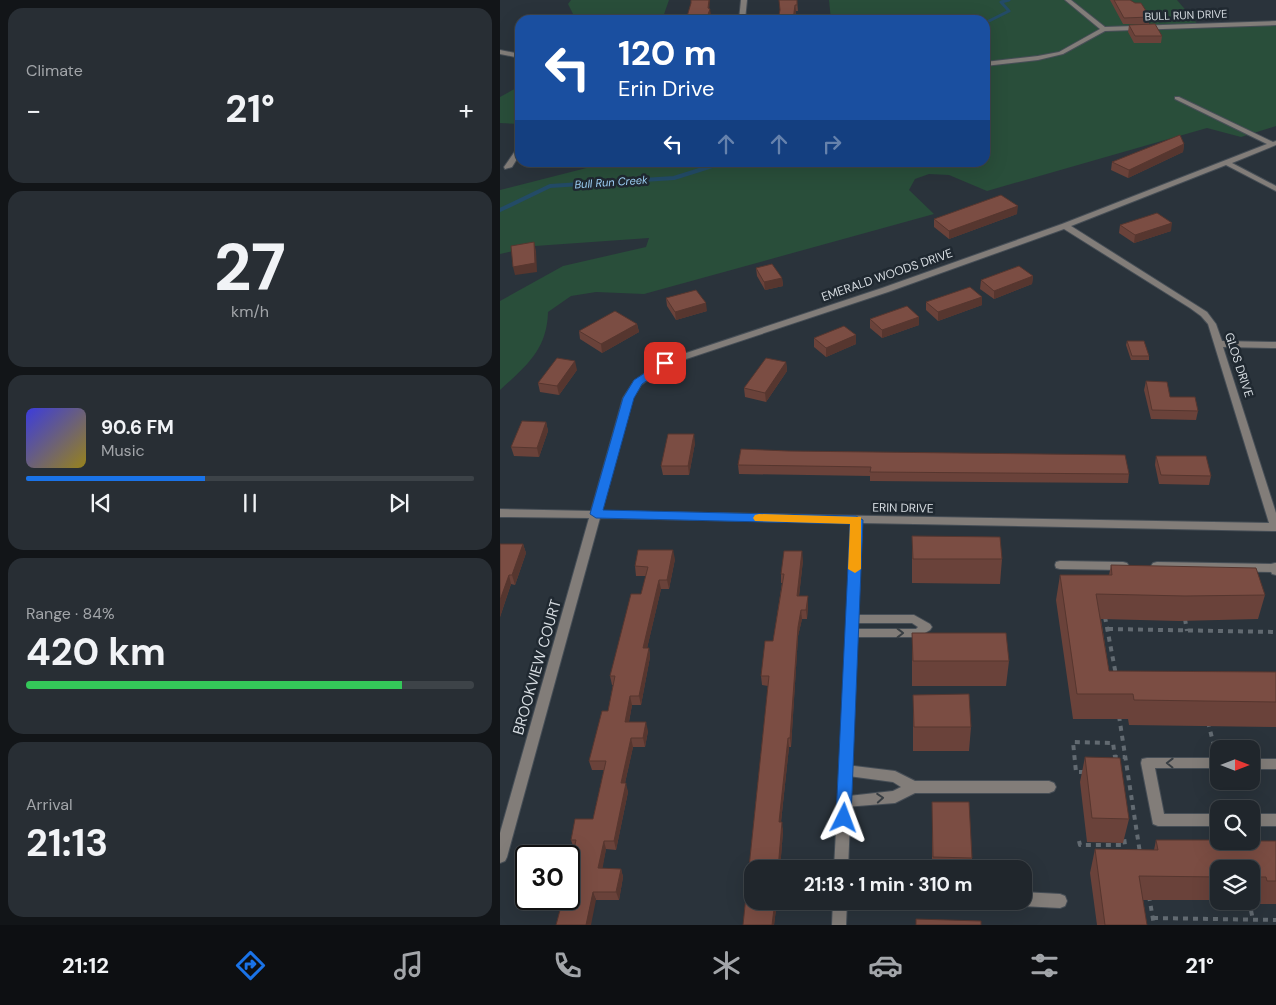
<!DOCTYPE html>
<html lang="en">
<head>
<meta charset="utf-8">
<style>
	:root { --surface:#20262c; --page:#282e34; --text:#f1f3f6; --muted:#a2a5a9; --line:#3d4348; --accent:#1a73e8 }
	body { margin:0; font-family:"DM Sans",sans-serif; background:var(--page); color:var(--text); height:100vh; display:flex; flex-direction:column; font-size:19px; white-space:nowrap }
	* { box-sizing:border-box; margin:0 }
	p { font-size:16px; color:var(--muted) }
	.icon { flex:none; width:28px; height:28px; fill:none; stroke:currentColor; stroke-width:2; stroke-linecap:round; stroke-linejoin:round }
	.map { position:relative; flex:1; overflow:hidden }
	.side { display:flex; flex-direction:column; gap:8px; padding:8px; background:#121518; width:500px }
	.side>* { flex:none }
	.banner { position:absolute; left:15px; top:15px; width:475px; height:152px; border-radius:15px; box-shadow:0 5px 20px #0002,0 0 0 1px var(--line); background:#1a4fa0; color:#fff; overflow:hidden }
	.needle { width:32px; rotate:90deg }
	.tools { position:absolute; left:710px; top:740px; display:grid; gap:10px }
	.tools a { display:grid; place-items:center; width:50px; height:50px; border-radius:10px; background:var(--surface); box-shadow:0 5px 20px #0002,0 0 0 1px var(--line); font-size:25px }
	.speed { position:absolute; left:15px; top:845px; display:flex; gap:10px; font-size:25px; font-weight:700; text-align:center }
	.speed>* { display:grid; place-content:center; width:65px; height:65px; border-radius:50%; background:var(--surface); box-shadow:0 5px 20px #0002,0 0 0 1px var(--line); line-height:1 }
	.speed .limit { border:2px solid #111; border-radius:8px; background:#fff; color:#111 }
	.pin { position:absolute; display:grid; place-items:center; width:42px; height:42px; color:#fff; margin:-21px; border-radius:10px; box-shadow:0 2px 8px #0006 }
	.me { position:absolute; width:55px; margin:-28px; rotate:3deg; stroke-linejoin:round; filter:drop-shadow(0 0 4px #0008) }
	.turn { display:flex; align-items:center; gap:18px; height:105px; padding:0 20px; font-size:22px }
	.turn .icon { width:65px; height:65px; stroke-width:2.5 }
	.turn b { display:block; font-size:35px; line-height:42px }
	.lanes { display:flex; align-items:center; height:48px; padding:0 20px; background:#0003; justify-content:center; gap:25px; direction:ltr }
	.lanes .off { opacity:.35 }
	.big { font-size:38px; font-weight:700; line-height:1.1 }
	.side .tile { flex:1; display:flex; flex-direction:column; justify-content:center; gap:8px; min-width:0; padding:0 18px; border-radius:15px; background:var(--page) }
	.side .dial { align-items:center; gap:0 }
	.dial b { font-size:65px; line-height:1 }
	.song { display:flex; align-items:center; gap:15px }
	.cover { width:60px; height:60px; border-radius:8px; background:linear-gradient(135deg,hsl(240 70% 55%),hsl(50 70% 35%)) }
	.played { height:5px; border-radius:2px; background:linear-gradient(90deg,var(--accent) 40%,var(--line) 40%) }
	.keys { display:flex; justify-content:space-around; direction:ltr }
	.heat { display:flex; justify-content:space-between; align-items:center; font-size:28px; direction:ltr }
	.charge { height:8px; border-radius:4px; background:linear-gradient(90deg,#34c759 84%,var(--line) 0) }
	.trip { position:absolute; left:244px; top:860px; width:288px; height:50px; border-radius:15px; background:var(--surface); box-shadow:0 5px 20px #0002,0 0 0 1px var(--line); font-weight:700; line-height:50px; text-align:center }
	.tab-bar { display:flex; height:80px; justify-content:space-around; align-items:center; background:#0d0f12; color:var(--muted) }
	.tab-bar .icon { width:35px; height:35px }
	.tab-bar .on { color:var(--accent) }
	.tab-bar b { font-size:22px; color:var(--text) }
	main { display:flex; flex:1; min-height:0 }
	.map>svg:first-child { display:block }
	.green { fill:#294e3a }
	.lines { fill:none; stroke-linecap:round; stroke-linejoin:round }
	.stream-far1 { stroke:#234b67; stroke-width:3 }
	.stream { stroke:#234b67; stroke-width:4 }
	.service-casing { stroke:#464e56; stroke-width:2 }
	.minor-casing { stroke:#464e56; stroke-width:2 }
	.path { stroke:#626a71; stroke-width:4; stroke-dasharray:5 5; stroke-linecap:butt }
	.service { fill:#827d79; fill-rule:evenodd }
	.minor { fill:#827d79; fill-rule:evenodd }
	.wall { fill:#6a423a }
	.shaded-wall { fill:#56362f }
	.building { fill:#7b4d43; stroke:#56362f }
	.oneway { stroke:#383e43 }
	.route { fill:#1a73e8; stroke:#114b97 }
	.slow { fill:#f59e0b }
	.labels { text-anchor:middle; stroke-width:5; stroke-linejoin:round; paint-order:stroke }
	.far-street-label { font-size:11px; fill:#d6dce1; stroke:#202931 }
	.far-water-label { font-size:11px; font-style:italic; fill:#a0d3fa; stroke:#202931 }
	.street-label { font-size:12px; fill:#d6dce1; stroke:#202931 }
	.near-street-label { font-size:15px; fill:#d6dce1; stroke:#202931 }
</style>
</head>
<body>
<main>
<section class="side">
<div class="tile"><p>Climate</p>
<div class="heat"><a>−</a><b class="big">21°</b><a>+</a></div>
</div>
<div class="tile dial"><b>27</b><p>km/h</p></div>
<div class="tile">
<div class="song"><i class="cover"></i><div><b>90.6 FM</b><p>Music</p></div></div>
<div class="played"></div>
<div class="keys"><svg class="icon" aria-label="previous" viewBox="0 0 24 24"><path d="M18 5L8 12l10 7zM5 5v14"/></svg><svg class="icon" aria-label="pause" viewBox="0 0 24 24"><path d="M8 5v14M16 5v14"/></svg><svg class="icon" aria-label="next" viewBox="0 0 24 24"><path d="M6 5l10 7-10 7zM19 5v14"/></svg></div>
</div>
<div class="tile"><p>Range · 84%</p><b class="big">420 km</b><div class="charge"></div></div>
<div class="tile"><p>Arrival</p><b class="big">21:13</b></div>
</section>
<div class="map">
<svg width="776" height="925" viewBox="0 0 776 925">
	<rect width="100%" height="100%" fill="#2a333b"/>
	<path class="green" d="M71 0H169L162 20H76L68 4Z
		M329 0H677L701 28 776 25V126L741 137 707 128 487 191 449 175 429 174 415 179 409 190 434 214 144 294 96 292 71 296 48 312C47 350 26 366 0 390V301L63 266 146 247 149 238 35 246 0 254V190L110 162H485V20H331Z
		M20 86V124L0 123V97Z"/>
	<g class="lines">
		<path class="stream-far1" d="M485 23 509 11 501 2 509 0"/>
		<path class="stream" d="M0 210 50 186 174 178 225 162"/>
		<defs>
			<path id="service" d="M560 561 623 562 627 563 629 566 627 569 623 570 560 569 556 568 555 565 556 562Z
				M657 562 776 564V572L657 570 653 569 651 566 653 563Z
				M352 615H414L430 624 432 627 430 630 418 637H352L348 636 346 633 348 630 352 629H416L418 627 412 623H352L348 622 346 619 348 616Z
				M647 758H719V768H655L664 814H719V826H658L653 824 641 763 642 759Z
				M751 759H776V769H751Z
				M346 765 395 771 415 781H549L554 783 556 787 554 791 549 793H415L395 803 345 807 340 805 338 801 340 797 393 791 401 787 393 782 341 775 340 771 341 767Z
				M751 814H776V826H751Z
				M522 892 560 894 565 896 567 901 565 906 560 908 522 906 517 904 516 901H522Z"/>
			<path id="minor" d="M241 0H247L245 20H239Z
				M565 0H571L605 27 776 21V25L605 31 563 54 538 60 485 66V62L538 56 559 52 600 29Z
				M0 50 20 54V58L0 54Z
				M675 97H679L773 142 776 141V145L732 163 776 186V191L726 165 571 226 707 312 716 324 722 341 776 342V348L723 347 776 513V531L362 523 348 869H334L352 523 100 518 7 857 5 861 0 863V833L89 518 0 517V509L91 511 123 398 134 381 162 361 382 288 562 224 767 144 675 99ZM564 229 690 308 701 316 708 324 769 523 102 511 133 398 141 385 168 365 388 292Z
				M20 146V154L12 167 5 169 4 167 18 147Z
				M775 563H776V575L772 574 769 567 771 564Z
				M333 901H347L346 925H332Z"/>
		</defs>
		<use href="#service" class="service-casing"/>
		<use href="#minor" class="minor-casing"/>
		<path class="path" d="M605 617 616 675
			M685 619 687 631
			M608 629 776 632
			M619 716 640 853
			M708 722 715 750
			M584 772H576L573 742 613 743 615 757H625
			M579 841 580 845H625L624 837
			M649 896 654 925
			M749 901 753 920
			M653 918 776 920"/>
		<use href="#service" class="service"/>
		<use href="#minor" class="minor"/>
	</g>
	<path class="wall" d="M297 0 298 11H296L295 20H278Z
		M610 0H630L650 17 649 24H623Z
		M629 25 662 36 661 43H634L628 32Z
		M684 144 683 152 628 178 611 170 612 162Z
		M517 214 449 239 434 227V219Z
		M620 225 671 231 634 243 619 233Z
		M256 268 282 278 283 286 265 290 257 276Z
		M533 276 532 284 494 299 480 289 481 280Z
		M166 298 207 311 176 320 167 306Z
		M426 302 482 305 438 321 426 310Z
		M419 317V325L382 338 370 328V319Z
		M137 324 139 332 102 353 80 339 79 331Z
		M314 338 356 344 326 357 314 347Z
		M627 341 649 356V360H631L626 345Z
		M286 362 287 371 266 402 245 397 244 388Z
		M77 370 59 395 40 392 38 383Z
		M646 381 670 397 698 411 696 420 651 419 644 390Z
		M46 422 48 431 39 457 14 456 11 447Z
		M195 443 189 475H163L161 466Z
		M241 449 629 474 628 483 370 481V476L239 474 238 465Z
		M656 456 711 476 709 485 659 484 655 465Z
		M412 536 502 559 500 584 412 583Z
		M0 544H23L26 553 15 585 11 584 0 617Z
		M175 559 169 589H161L147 648H149L150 657 141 705H132L129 722 148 731 145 747H133L125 783 128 792 116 850 106 849 102 868 121 869 123 877 119 900H96L74 849 71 840 93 819 104 770H92L89 761 108 711 113 685H112L110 676 141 594 146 576H136L135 566Z
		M303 560 299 596 308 605 307 619H302L298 636 291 747H289L281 822 283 831 280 869H252L277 901 274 925H243L268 686 262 685 261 676 273 641 282 583H281V574Z
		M611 565 765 595 758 619 679 621 601 619 609 671 776 672V727L629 725 628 719H573L556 600 560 575H609Z
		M412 633 509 661 506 686H412Z
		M413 695 471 727 469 751H413Z
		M585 757 629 819 623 843 587 842 580 782Z
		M432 802 472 858V866H432Z
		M656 840 776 841V904H757V901H751V869H719V900H643L647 925H597L590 873 595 849 654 850Z"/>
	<path class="shaded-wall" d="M209 0H210L209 11 210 9 211 15 209 20H206Z
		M295 5 296 11 295 20H293Z
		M684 144 683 152 628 178 629 170Z
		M518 206 517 214 449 239V231Z
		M672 223 671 231 634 243 635 235Z
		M34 242 36 251 37 272 15 275 13 267Z
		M533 276 532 284 494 299V291Z
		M282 278 283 286 265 290 264 282Z
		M482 297V305L438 321V312Z
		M206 303 207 311 176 320 175 312Z
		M419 317V325L382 338V330Z
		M137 324 139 332 102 353 101 344Z
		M356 335V344L326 357V348Z
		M75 361 77 370 59 395 57 386Z
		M286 362 287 371 266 402 265 393Z
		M46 422 48 431 39 457 37 448Z
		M194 434 195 443 189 475 188 466Z
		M23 544 26 553 15 585 12 575Z
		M173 550 175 559 169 589 167 580Z
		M302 551 303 560 298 605 297 596Z
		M9 575 11 584 0 617V600Z
		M159 580 161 589 145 657 143 648Z
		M308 596V605L307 619 306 610Z
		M301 610 302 619 298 636 291 747 290 738 298 627Z
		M149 648 150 657 141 705 139 696Z
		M130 696 132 705 127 731 125 722Z
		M146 722 148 731 145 747 143 738Z
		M131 738 133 747 123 792 121 783Z
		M288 738 289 747 280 831 279 822Z
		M126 783 128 792 116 850 114 841Z
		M282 822 283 831 280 869H278Z
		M104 841 106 849 101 877 98 868Z
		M121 869 123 877 119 900 116 892Z
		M93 892 96 900 91 925H86Z
		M275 901H277L274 925H272Z"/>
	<path class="building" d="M191 0H209L208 8 210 9 206 20H186L191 3Z
		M279 0H297V5H295L293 20H278L280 10Z
		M614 0H630L635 3H641L650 17 624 18Z
		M655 24 662 36H635L629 25Z
		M680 135 684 144 629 170 612 162Z
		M501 195 518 206 449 231 434 219Z
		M657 213 672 223 635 235 620 225Z
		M34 242 35 263 13 267 11 246Z
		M272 264 282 278 264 282 256 268Z
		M519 266 533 276 494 291 481 280Z
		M470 287 482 297 438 312 426 302Z
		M196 290 206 303 175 312 166 298Z
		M407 306 419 317 382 330 370 319Z
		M115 311 137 324 101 344 79 331Z
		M344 326 356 335 326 348 314 338Z
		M627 341H644L649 356H632Z
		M57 358 75 361 57 386 38 383Z
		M266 358 286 362 265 393 244 388Z
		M646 381 667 382 670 397H695L698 411 652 410Z
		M22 421 46 422 37 448 11 447Z
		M168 434H194L188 466H161Z
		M241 449 288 451 625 455 629 474 370 472 371 467 238 465Z
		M656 456H706L711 476 661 475Z
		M412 536 500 537 502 559H413Z
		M0 544H23L12 575H9L0 600Z
		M138 550H173L167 580H159L143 648H149L139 696H130L125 722H146L143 738H131L121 783H126L114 841H104L98 868 121 869 116 892H93L86 925H56L63 899H69V872L76 840H71L75 819H93L106 761H89L102 711H108L115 676H110L131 594H141L148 567 135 566Z
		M284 551H302L297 596H308L306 610H301L298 627 290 738H288L279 822H282L278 869H252V901H275L272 925H243L269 676H261L265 641H273L284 574H281Z
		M611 565 756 568 765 595 685 596 596 594 609 671 776 672V702L634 700 633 694H577L560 575H612Z
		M412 633H506L509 661H413Z
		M469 694 471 727H414L413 695Z
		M585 757 620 758 629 819 592 818Z
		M432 802H469L472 858 433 857Z
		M656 840H719V841H776V881H767L766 877H751V869H719V877L639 876 647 925H605L595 849 658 850Z
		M416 919 481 921V925H416Z"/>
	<defs><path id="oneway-chevron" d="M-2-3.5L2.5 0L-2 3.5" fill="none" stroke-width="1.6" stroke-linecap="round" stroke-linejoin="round" transform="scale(1.25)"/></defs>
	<g class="oneway">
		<use href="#oneway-chevron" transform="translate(400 633)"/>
		<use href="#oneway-chevron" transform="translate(670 763) rotate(-179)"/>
		<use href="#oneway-chevron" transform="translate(380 798) rotate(-4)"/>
	</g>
	<path class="route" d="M165 360 170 363 169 365 142 384 134 398 103 510 356 516 363 520 351 818 349 823 344 825 338 823 336 818 350 524 96 518 90 514 123 398 134 380Z"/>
	<path class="slow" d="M259 514 361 517V569L355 573 348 569 350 524 255 521 253 518 255 515Z"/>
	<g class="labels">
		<g class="far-street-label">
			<text transform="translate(686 15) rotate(-2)" y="4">BULL RUN DRIVE</text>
		</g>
		<g class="far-water-label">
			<text transform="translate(111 182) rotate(-4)" y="4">Bull Run Creek</text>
		</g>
		<g class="street-label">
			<text transform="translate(387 275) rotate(-19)" y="4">EMERALD WOODS DRIVE</text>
			<text transform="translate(739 365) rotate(72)" y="4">GLOS DRIVE</text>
			<text transform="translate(403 508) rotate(1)" y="4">ERIN DRIVE</text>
		</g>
		<g class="near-street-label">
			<text transform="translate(37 667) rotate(-74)" y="5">BROOKVIEW COURT</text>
		</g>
	</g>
</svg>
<div class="tools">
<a><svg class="needle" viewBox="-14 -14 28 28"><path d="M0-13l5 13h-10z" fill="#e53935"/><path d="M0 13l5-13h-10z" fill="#a2a5a9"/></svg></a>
<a><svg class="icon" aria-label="search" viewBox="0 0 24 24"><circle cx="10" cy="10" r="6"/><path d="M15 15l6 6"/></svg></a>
<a><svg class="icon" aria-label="layers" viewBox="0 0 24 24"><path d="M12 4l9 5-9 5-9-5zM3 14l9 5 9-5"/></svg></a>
</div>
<div class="speed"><div class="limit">30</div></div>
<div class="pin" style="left:165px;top:363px;background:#d93025"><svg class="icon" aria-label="arrive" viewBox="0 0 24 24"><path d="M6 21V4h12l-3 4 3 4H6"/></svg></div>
<svg class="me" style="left:344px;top:818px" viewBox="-20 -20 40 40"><path d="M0-17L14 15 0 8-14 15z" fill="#1a73e8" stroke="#fff" stroke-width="4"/></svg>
<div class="trip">21:13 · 1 min · 310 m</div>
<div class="banner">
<div class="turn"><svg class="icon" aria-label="left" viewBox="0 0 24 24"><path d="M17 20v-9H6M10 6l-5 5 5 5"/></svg><div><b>120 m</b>Erin Drive</div></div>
<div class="lanes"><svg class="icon" aria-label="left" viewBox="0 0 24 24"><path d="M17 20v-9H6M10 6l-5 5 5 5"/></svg><svg class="icon off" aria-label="ahead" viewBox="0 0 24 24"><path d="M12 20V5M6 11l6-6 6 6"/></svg><svg class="icon off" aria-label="ahead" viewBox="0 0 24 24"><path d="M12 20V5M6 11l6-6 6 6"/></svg><svg class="icon off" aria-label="right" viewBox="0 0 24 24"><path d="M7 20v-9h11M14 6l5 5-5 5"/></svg></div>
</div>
</div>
</main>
<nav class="tab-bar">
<b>21:12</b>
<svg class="icon on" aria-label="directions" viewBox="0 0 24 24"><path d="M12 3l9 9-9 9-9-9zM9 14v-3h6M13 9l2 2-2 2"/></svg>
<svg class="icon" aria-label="music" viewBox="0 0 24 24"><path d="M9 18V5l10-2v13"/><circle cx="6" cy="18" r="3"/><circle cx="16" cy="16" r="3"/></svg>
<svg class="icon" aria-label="phone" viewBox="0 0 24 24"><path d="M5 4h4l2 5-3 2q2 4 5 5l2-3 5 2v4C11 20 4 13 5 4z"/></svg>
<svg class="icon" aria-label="climate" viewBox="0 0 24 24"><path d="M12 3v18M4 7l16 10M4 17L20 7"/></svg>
<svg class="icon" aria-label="car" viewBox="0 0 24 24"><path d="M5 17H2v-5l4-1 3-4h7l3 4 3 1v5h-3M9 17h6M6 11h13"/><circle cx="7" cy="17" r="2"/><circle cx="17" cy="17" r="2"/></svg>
<svg class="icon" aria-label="filters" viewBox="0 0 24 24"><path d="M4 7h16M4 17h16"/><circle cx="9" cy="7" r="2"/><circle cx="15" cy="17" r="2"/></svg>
<b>21°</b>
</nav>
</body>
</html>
